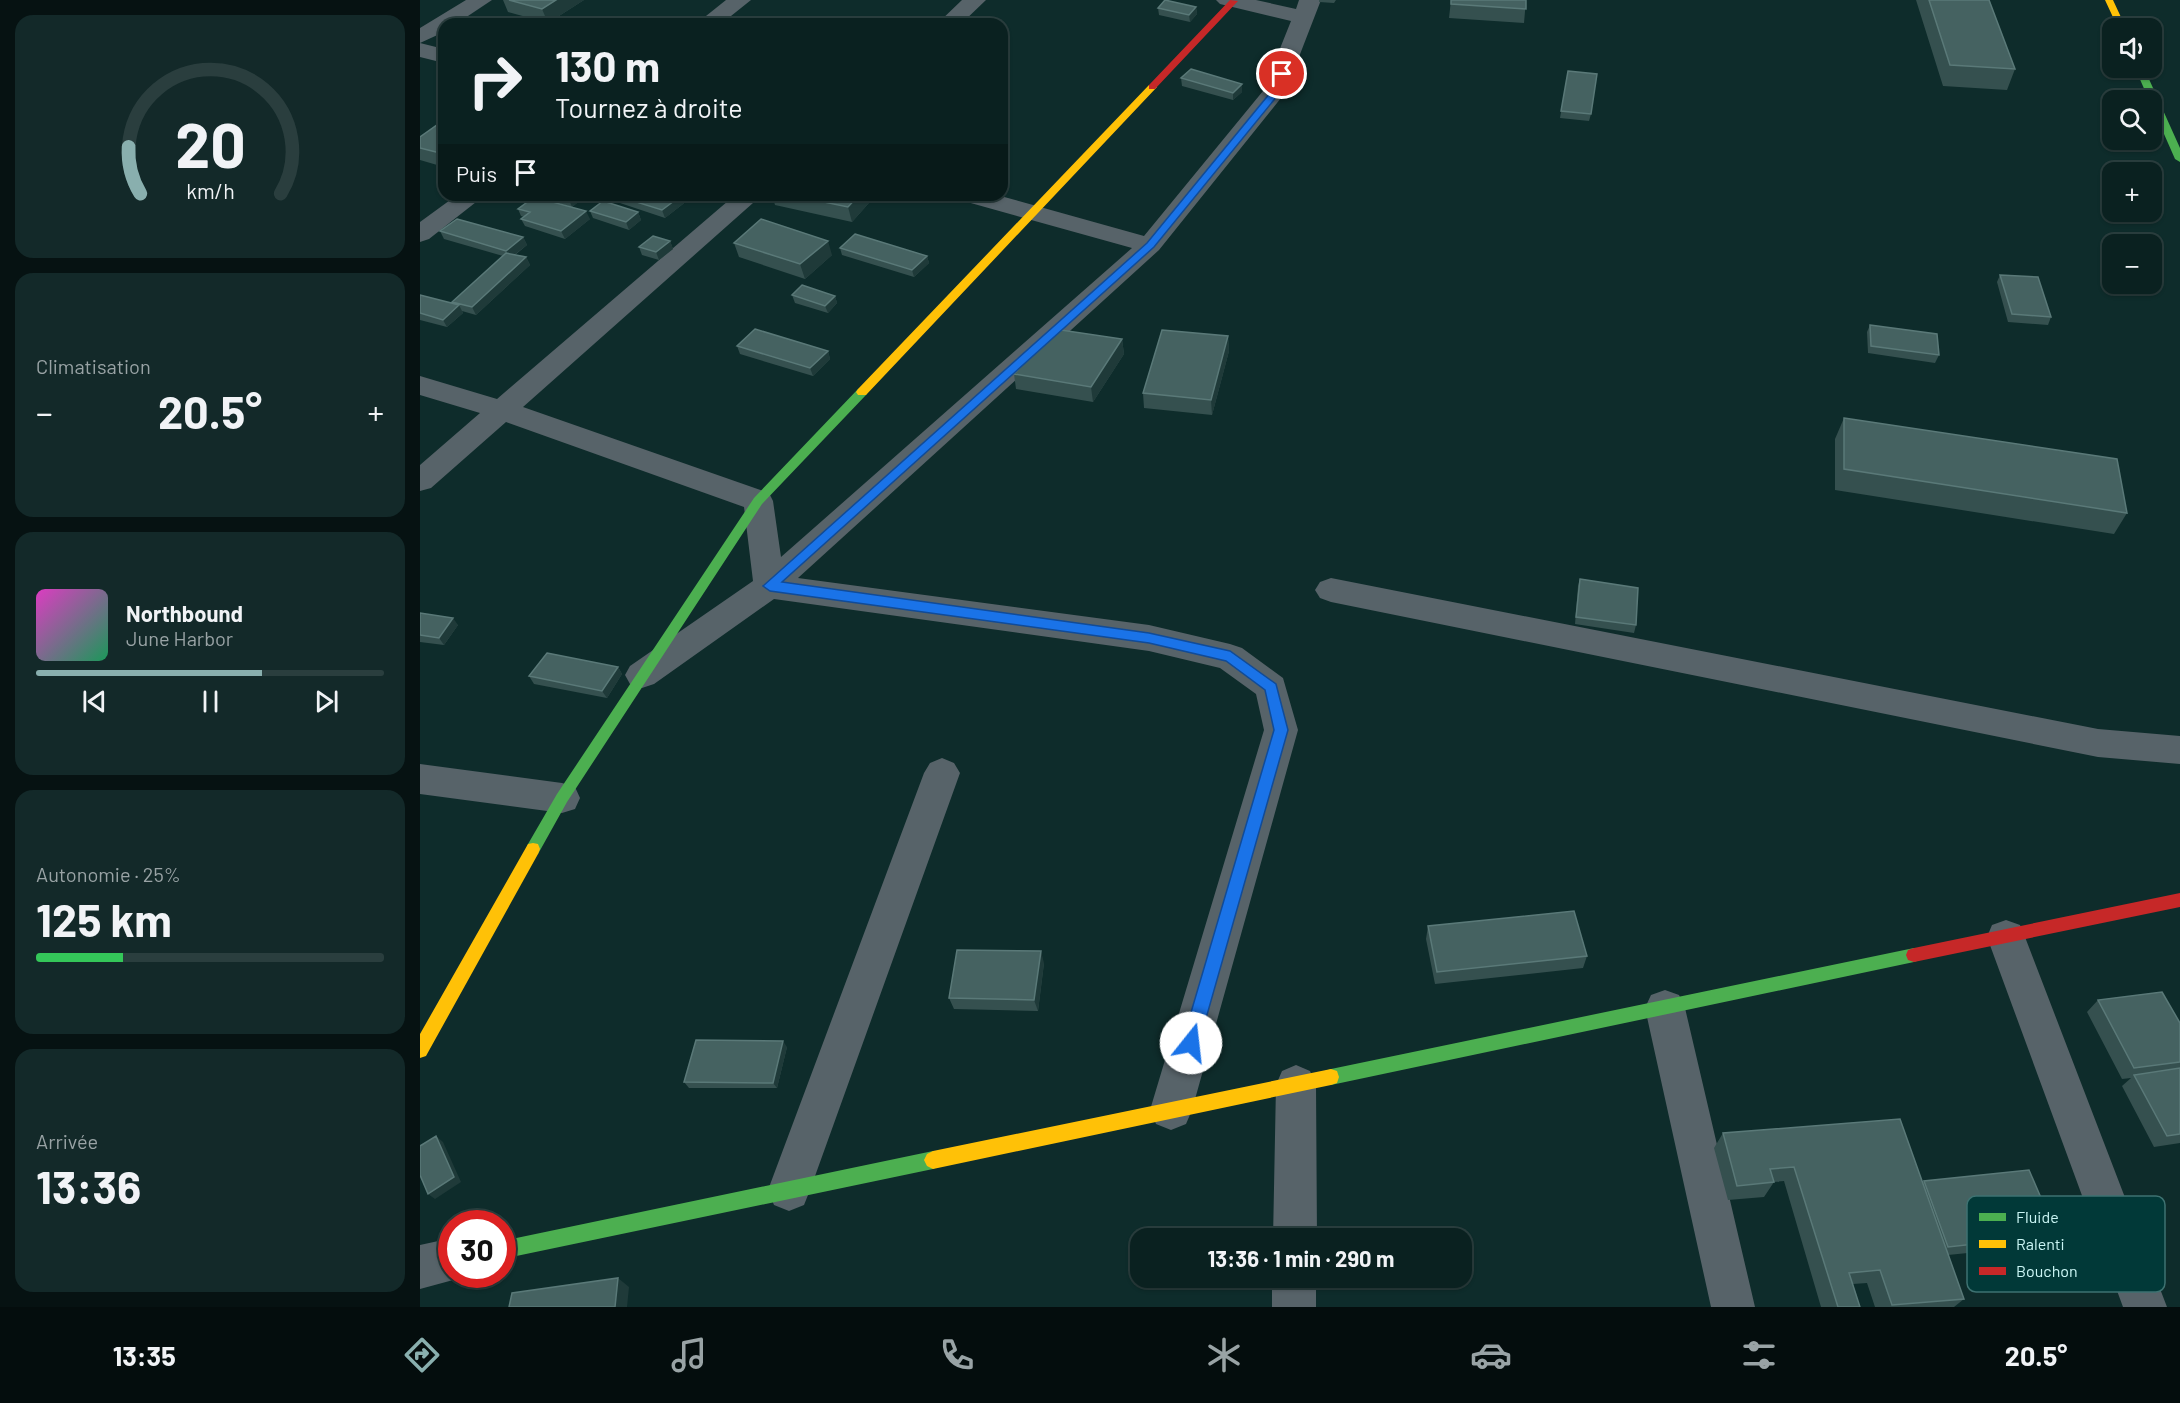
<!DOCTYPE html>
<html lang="fr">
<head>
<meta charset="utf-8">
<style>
	:root { --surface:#0a2120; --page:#132929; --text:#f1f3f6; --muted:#99a3a5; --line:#2a3e3e; --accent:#89afae }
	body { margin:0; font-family:Barlow,sans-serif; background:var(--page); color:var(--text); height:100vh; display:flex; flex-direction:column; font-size:22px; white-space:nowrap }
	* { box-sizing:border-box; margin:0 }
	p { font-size:20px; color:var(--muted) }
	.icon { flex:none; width:33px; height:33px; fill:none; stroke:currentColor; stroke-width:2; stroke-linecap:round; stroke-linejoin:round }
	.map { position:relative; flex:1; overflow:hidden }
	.panel { display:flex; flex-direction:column; gap:15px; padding:15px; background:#061212; width:420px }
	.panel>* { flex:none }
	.hud { position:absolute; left:18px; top:18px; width:570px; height:183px; border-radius:18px; box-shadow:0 2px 4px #0004,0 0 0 2px var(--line); background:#0a2120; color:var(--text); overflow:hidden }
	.controls { position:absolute; left:1682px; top:18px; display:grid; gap:12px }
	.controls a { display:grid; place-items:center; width:60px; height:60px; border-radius:12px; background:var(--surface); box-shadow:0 2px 4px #0004,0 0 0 2px var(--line); font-size:30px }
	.speed { position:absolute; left:18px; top:1210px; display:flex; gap:12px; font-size:30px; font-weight:700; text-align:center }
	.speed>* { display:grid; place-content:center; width:78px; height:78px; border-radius:50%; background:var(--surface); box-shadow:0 2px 4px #0004,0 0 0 2px var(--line); line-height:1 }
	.speed .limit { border:9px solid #d22; background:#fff; color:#111 }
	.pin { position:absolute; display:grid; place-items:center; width:51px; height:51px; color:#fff; margin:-26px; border:3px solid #fff; border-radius:50%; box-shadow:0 2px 6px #0007 }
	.me { position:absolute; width:66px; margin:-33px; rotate:16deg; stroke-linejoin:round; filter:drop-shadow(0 0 4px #0008) }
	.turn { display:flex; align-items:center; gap:21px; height:126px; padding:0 18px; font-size:27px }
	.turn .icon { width:78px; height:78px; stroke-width:2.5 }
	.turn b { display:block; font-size:42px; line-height:51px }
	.then { display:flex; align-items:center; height:57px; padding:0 18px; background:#0003; gap:12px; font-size:22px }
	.big { font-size:45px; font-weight:700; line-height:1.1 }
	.panel .card { flex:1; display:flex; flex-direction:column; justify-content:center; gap:9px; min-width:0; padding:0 21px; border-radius:18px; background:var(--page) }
	.panel .dial { align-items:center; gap:0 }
	.dial svg { height:156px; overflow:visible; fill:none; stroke:var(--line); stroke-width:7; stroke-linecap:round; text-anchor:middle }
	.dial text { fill:var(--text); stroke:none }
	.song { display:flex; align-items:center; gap:18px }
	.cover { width:72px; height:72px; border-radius:9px; background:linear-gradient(135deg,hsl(310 70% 55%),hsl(150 70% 35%)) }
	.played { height:6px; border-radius:3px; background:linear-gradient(90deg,var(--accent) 65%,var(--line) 65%) }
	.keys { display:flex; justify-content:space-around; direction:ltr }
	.heat { display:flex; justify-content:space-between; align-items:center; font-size:33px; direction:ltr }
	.charge { height:9px; border-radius:4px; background:linear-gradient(90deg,#34c759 25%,var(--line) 0) }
	.trip { position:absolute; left:710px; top:1228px; width:342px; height:60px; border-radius:18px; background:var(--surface); box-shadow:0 2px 4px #0004,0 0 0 2px var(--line); font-weight:700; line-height:60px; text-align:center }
	.dock { display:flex; height:96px; justify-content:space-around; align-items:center; background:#040d0d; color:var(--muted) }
	.dock .icon { width:42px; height:42px }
	.dock .current { color:var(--accent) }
	.dock b { font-size:27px; color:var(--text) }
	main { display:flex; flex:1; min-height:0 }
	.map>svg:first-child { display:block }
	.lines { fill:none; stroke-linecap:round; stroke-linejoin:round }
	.street { fill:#576369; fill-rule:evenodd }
	.fast { fill:#4caf50; fill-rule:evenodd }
	.slow { fill:#ffc107; fill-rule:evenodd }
	.jam { fill:#c62828; fill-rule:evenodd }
	.wall { fill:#35504f }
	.shaded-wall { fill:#1f3a39 }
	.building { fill:#456261; stroke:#5a7978; stroke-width:1.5 }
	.route { fill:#1a73e8; stroke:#114b97; stroke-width:1.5 }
	.key { fill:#013938; stroke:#3e7271; stroke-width:1.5 }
	.key-label { font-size:16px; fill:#cbf6f5 }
</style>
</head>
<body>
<main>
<section class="panel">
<div class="card dial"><svg viewBox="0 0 100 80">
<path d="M14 69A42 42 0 1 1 86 69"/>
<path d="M14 69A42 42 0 0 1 8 45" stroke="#89afae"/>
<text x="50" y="56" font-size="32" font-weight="700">20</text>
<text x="50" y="72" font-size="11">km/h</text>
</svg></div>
<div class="card"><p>Climatisation</p>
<div class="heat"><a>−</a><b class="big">20.5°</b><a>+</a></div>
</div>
<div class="card">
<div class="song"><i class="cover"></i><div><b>Northbound</b><p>June Harbor</p></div></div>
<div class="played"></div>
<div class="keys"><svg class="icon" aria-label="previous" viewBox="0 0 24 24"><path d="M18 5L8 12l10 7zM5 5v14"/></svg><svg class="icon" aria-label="pause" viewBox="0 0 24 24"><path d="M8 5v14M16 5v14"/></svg><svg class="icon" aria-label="next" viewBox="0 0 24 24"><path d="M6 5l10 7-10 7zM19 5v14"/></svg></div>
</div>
<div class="card"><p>Autonomie · 25%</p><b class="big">125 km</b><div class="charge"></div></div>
<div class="card"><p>Arrivée</p><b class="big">13:36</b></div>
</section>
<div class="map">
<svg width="1760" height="1307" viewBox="0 0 1760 1307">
	<rect width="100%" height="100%" fill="#0e2c2b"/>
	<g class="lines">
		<path class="street" d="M46 0H72L36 24H24V32L0 43 24 49V63L0 57V28Z
			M306 0H331L301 24H276Z
			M542 0H566L541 24H517Z
			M796 0H836L876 9 879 0H901L865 93 739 250 378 578 729 625 810 644 822 648 863 678 878 730 772 1110 766 1124 751 1130 736 1124 730 1110 844 730 836 694 800 668 729 651 354 599 234 684 222 688 210 684 205 675 210 666 333 581 324 507 86 422 11 488 0 491V465L60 413 0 395V376L77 399 315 195H342L103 407 349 493 353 501 361 557 712 248 540 200 537 195H577L724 236 843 91 871 21 800 4Z
			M37 195H65L9 239 0 242V222Z
			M911 578 1678 729 1760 736V764L1678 757 911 602 900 598 895 590 900 582Z
			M522 758 534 763 540 773 390 1190 384 1205 369 1211 354 1205 348 1190 504 773 510 763Z
			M0 764 142 783 155 787 160 798 155 809 142 813 0 794Z
			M1586 920 1600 925 1605 937 1747 1307H1703L1567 937 1572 925Z
			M1245 990 1259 995 1265 1008 1335 1307H1291L1225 1008 1231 995Z
			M876 1065 890 1071 896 1085 897 1239H853L856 1085 862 1071Z
			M32 1238V1275L48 1276 0 1289V1245Z
			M852 1278H896V1307H852Z"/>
		<path class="fast" d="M1715 68H1724L1760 148V162L1755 159Z
			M442 388 446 389 448 392 446 395 342 504 147 802 118 854 113 855 108 854 106 849 108 844 137 794 334 498 438 389Z
			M1494 948 1500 950 1502 955 1500 960 1494 962 911 1085 905 1083 903 1077 905 1071 911 1069Z
			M513 1151 519 1154 522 1160 519 1166 513 1169 82 1259V1241Z"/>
		<path class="slow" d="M1685 0H1693L1706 28H1698Z
			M729 85 737 87 446 395H438L436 392 438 389Z
			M113 843 118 844 120 849 118 854 6 1056 0 1058V1034L108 844Z
			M911 1069 917 1071 919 1077 917 1083 911 1085 513 1169 507 1166 504 1160 507 1154 513 1151Z"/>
		<path class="jam" d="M810 0 818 1 735 89H729V85Z
			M1760 893V907L1494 962 1488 960 1486 955 1488 950 1494 948Z"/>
	</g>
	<path class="wall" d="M83 0H164L128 23 88 12Z
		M899 0H916L914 3 899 2Z
		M1031 0H1106L1104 23 1029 18Z
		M1496 0H1569L1595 69 1587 90 1523 86Z
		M776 7 777 14 770 22 739 15 738 8Z
		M1148 71 1171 114 1169 121 1140 118Z
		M761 78 822 84V92L813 100 762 86Z
		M24 120V167L0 160V137Z
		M111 195H167L152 207Z
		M198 195H271L272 197 245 218 200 203 197 196Z
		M352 195H456L432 222 355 205Z
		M98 209 170 219 145 239 105 226 101 219 104 217 101 216Z
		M170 211 218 212 221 220 209 230 173 218Z
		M20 231 103 237 107 245 95 255 106 257 110 265 56 315 42 311 43 313 27 327 0 320V295L33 304 32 302 83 256 24 239Z
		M250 241 253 249 239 260 222 255 219 247Z
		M314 243 412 255 385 279 319 257Z
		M420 248 507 256 509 263 494 277 422 255Z
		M1580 275 1631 317 1628 325 1588 322 1577 282Z
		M372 295 415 296 417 303 408 313 375 303Z
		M1450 325 1519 355 1515 363 1448 353 1447 332Z
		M808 336 809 351 792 415 724 408 723 393Z
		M702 339 704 354 673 402 596 389 594 374Z
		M317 346 408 351 410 359 393 376 320 354Z
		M1424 418 1707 513 1694 534 1415 490V439Z
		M1160 579 1216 625 1214 633 1155 624 1158 586Z
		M0 613 38 625 24 645 0 642Z
		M198 667 202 674 187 698 114 684 109 676Z
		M1008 926 1167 956 1163 968 1015 984 1006 939Z
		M624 963 618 1011 534 1009 529 998Z
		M1678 1000 1760 1023V1143L1734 1147 1702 1086 1711 1078 1702 1079 1667 1012Z
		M367 1047 357 1088H269L264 1082Z
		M1303 1133 1502 1182 1504 1181 1637 1235 1625 1245 1528 1255 1544 1299 1534 1307H1455L1447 1283 1433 1284 1440 1307H1401L1364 1181 1354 1182 1344 1197 1308 1200 1294 1148Z"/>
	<path class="shaded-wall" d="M136 0H164L128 23 122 9Z
		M776 7 777 14 770 22 769 15Z
		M822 84V92L813 100V93Z
		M147 195H167L152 207Z
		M262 195H271L272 197 245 218 242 210Z
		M439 195H456L432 222 428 207Z
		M166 211 170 219 145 239 141 231Z
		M218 212 221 220 209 230 206 222Z
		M103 237 107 245 90 258 86 251Z
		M250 241 253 249 239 260 236 252Z
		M408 241 412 255 385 279 380 264Z
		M507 256 509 263 494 277 492 270Z
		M106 257 110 265 56 315 52 307Z
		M415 296 417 303 408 313 405 306Z
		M39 305 43 313 27 327 23 320Z
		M808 336 809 351 792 415 791 400Z
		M702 339 704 354 673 402 671 387Z
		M408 351 410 359 393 376 390 368Z
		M33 618 38 625 24 645 19 638Z
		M198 667 202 674 187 698 182 691Z
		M621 951 624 963 618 1011 614 1000Z
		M363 1041 367 1047 357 1088 353 1083Z
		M16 1136 23 1142 41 1182 15 1199 8 1194Z
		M198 1278 209 1287 207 1307H195Z"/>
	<path class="building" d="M89 0H136L122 9Z
		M745 0 776 7 769 15 738 8Z
		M1031 0H1106V9L1031 4Z
		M1509 0H1569L1595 69 1530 65Z
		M771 69 822 84 813 93 761 78Z
		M1148 71 1177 74 1171 114 1141 111Z
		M24 120V154L0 148V137Z
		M198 195H262L242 210 197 196Z
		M370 195H439L428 207Z
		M114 197 166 211 141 231 101 219 110 212 98 209Z
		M183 201 218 212 206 222 170 211Z
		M37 219 103 237 86 251 20 231Z
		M341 219 408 241 380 264 314 243Z
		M435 234 507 256 492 270 420 248Z
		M233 236 250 241 236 252 219 247Z
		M86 253 106 257 52 307 32 302Z
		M1580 275 1618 277 1631 317 1592 314Z
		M382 285 415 296 405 306 372 295Z
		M0 295 39 305 23 320 0 313Z
		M1450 325 1517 334 1519 355 1451 346Z
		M335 329 408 351 390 368 317 346Z
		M634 329 702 339 671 387 594 374Z
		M742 330 808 336 791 400 723 393Z
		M1424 418 1697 459 1707 513 1424 469Z
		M1160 579 1218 588 1216 625 1156 617Z
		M0 613 33 618 19 638 0 635Z
		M127 653 198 667 182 691 109 676Z
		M1154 911 1167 956 1017 972 1008 926Z
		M537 950 621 951 614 1000 529 998Z
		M1742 992 1760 1023V1062L1714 1068 1678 1000Z
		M276 1040 363 1041 353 1083 264 1082Z
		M1760 1068V1134L1747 1136 1714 1075Z
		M1480 1119 1544 1299 1472 1305 1460 1270 1429 1273 1440 1307H1418L1374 1167 1350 1169 1354 1182 1317 1186 1303 1133Z
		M16 1136 34 1177 8 1194 0 1175V1146Z
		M1609 1170 1637 1235 1528 1247 1504 1181Z
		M198 1278 195 1307H89L92 1293Z"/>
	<path class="route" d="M858 72 866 74 858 95 734 247 362 582 729 633 810 651 856 684 868 730 779 1043 776 1049 771 1051 765 1049 762 1043 854 730 845 690 806 661 729 643 350 591 343 586 727 243 850 93Z"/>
	<rect x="1547" y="1196" width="198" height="96" rx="9" class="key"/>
	<rect x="1559" y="1213" width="27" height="8" fill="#4caf50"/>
	<rect x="1559" y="1240" width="27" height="8" fill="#ffc107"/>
	<rect x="1559" y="1267" width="27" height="8" fill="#c62828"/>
	<g class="key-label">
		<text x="1596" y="1223">Fluide</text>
		<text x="1596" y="1250">Ralenti</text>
		<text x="1596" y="1277">Bouchon</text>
	</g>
</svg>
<div class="controls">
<a><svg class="icon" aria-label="sound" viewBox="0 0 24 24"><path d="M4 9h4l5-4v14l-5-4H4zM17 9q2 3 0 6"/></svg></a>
<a><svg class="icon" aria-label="search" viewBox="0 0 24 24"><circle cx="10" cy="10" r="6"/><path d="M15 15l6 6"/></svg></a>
<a>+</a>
<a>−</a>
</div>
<div class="speed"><div class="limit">30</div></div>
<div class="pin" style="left:862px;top:74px;background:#d93025"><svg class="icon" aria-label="arrive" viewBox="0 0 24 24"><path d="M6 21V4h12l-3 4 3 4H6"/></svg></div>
<svg class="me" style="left:771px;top:1043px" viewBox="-20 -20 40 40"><circle r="19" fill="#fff"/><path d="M0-13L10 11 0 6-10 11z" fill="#1a73e8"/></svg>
<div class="trip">13:36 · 1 min · 290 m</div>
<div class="hud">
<div class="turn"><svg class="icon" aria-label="right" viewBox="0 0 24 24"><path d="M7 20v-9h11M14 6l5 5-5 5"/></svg><div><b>130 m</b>Tournez à droite</div></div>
<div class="then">Puis<svg class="icon" aria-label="arrive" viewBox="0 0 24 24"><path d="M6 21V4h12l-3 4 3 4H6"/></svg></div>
</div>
</div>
</main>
<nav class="dock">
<b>13:35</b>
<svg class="icon current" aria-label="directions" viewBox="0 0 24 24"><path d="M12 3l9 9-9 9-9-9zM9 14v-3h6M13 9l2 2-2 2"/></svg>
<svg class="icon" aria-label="music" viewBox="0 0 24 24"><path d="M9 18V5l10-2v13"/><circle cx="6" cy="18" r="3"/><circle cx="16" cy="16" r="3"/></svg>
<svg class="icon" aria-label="phone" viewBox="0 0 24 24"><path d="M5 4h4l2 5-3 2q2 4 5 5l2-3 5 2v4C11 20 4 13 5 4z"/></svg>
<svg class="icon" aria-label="climate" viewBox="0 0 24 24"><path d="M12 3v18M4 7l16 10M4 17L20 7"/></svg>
<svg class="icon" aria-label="car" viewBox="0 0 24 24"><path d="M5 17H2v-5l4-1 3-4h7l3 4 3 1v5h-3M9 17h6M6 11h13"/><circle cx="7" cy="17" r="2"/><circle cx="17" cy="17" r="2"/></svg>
<svg class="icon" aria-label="filters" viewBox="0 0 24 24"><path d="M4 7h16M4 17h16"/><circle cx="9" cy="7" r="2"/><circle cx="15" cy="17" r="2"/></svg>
<b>20.5°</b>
</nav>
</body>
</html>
